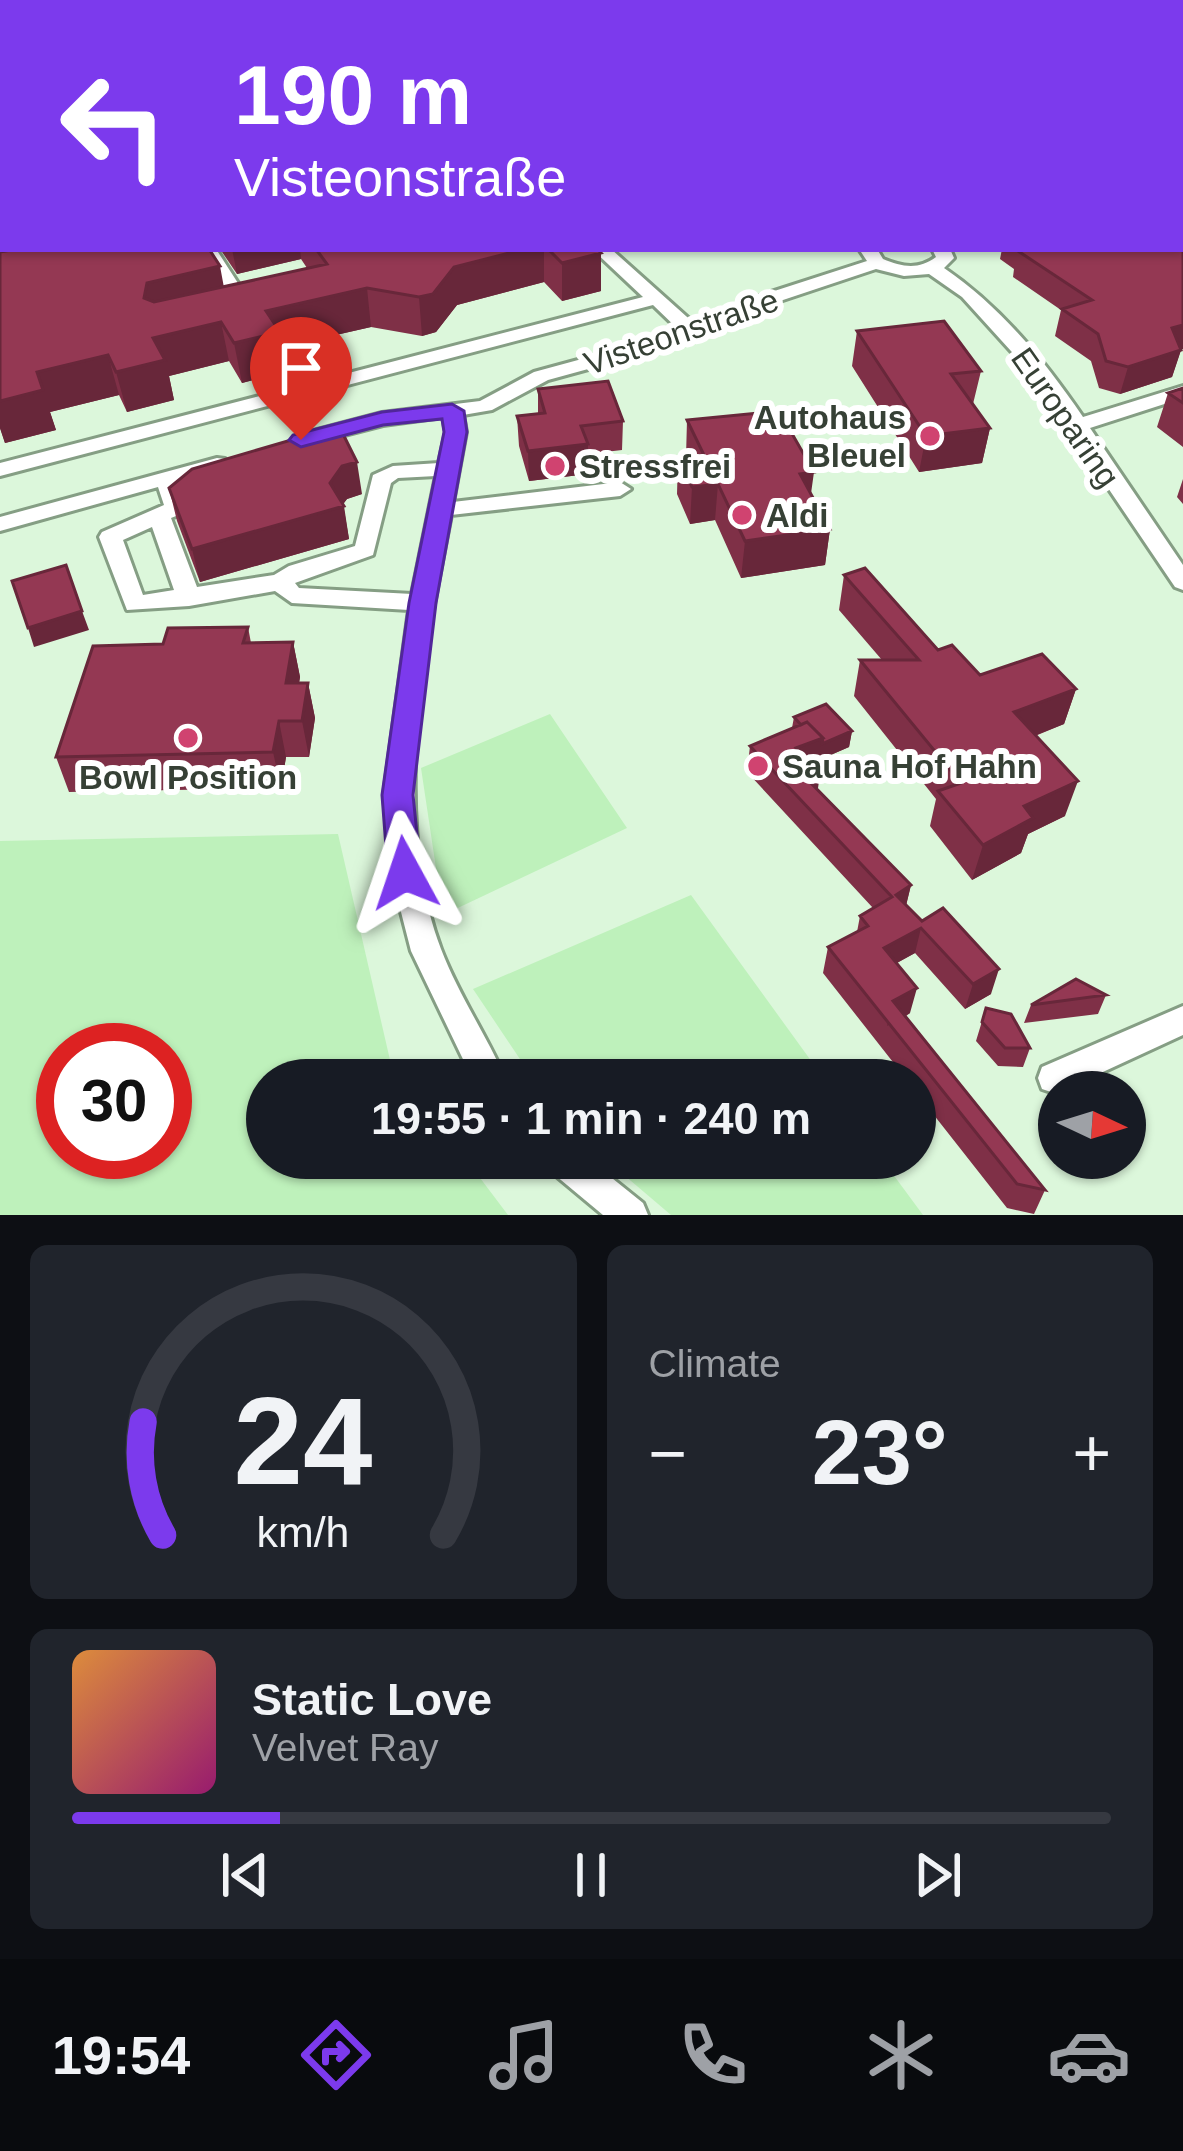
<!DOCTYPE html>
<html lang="en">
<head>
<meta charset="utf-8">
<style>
	:root { --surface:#171b24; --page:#20242c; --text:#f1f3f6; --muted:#9ea1a6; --line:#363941; --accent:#7c3aed }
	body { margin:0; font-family:Helvetica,sans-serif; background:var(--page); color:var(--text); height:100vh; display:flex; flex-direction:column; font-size:45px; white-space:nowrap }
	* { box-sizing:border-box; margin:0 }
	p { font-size:39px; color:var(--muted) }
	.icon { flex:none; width:66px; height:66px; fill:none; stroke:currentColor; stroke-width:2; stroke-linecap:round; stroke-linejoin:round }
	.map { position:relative; height:1215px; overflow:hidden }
	.drawer { display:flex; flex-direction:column; gap:30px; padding:30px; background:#0d0f14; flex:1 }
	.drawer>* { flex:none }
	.guide { position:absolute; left:0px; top:0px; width:1185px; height:252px; box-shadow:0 3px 9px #0004; background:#7c3aed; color:#fff; overflow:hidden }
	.needle { width:78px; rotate:94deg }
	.tools { position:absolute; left:1038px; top:1071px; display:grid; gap:24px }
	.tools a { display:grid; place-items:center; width:108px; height:108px; border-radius:50%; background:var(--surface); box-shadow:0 3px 9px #0004; font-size:60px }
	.speed { position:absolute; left:36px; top:1023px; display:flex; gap:24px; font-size:60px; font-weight:700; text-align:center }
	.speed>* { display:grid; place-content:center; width:156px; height:156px; border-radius:50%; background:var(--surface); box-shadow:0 3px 9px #0004; line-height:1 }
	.speed .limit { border:18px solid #d22; background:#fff; color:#111 }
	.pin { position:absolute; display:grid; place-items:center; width:102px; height:102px; color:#fff; margin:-123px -51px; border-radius:50% 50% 50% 0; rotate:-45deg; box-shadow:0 0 12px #0007 }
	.pin .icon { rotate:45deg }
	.me { position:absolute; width:132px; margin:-66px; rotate:355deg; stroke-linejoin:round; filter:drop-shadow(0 0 9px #0008) }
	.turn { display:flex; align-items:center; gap:42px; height:252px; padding:0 36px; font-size:54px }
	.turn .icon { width:156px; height:156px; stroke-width:2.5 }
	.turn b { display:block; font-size:84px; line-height:102px }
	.big { font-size:90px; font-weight:600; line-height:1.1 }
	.drawer .widget { flex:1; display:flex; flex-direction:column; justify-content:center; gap:18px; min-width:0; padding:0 42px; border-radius:18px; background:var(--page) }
	.drawer .dial { align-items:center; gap:0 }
	.dial svg { height:312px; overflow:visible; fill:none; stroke:var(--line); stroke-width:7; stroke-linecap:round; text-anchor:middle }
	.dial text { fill:var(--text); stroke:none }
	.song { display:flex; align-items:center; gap:36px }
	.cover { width:144px; height:144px; border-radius:18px; background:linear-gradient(135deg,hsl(30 70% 55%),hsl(320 70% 35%)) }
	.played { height:12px; border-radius:6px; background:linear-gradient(90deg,var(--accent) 20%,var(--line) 20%) }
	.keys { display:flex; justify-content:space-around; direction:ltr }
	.heat { display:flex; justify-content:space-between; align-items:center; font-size:66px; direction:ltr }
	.drawer .tiles { flex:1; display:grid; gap:30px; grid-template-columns:1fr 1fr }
	.widget:last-child { grid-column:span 2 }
	.trip { position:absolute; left:246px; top:1059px; width:690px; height:120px; border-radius:60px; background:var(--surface); box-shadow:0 3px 9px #0004; font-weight:600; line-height:120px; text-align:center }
	.menu { display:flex; height:192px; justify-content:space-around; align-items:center; background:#090b0e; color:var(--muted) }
	.menu .icon { width:84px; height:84px }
	.menu .current { color:var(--accent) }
	.menu b { font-size:54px; color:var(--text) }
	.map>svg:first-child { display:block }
	.green { fill:#bef1bb; fill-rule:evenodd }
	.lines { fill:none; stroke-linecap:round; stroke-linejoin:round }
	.minor-casing { stroke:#859e84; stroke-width:6 }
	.minor { fill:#fff; fill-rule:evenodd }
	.wall { fill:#7f3047 }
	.shaded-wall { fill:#68273a }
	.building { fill:#943853; stroke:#68273a; stroke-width:3 }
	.route { fill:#7c3aed; stroke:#51269a; stroke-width:3 }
	.poi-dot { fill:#d04370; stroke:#fff; stroke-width:4.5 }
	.labels { text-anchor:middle; stroke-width:12; stroke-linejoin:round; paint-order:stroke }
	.street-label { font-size:33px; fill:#364035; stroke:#fff }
	.poi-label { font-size:33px; font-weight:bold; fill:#364035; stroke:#fff; text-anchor:start }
</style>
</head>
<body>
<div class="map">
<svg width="1183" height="1215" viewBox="0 0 1183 1215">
	<rect width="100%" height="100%" fill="#dcf7db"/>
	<path class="green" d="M550 714 627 828 443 915 421 768Z
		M338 834 390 1060 405 1080H267V1158H465L508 1215H0V841ZM63 1050H165V1152H63Z
		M691 895 825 1080H534L473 989Z
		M604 1158H881L923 1215H671Z"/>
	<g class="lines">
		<defs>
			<path id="minor" d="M674 0H688L690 3H676Z
				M1182 47H1183V55H1182Z
				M1182 178H1183V188H1182Z
				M198 249H216L254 308 249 315H235V307Z
				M592 249H611L696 325 762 295 867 261 859 249H877L883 259C902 267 919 270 936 257L932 249H950L954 258 944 268C1001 307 1044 360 1083 417L1183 386V398L1090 428 1183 565V590L1175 587 1029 371 962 297 929 274 904 276 876 269 774 303 694 340 548 380 492 410 463 415 466 432 453 502 620 482 631 489 620 496 451 515C424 654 390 813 441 949 458 994 487 1036 506 1080H473L411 951 391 873 384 795 409 610 292 603 275 591 189 606 127 610 99 537 102 532 164 505 158 487 0 531V517L217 458 225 459 228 464 225 469 178 482 187 501 181 514 171 518 197 587 274 575 289 566 355 546 373 475 393 466 439 463 446 432 443 417 383 425 309 444 299 438 302 434 382 413 480 401 534 372 681 332 653 305 0 476V463L643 297ZM436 476 412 594 299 588 295 583 373 555 391 483 398 478ZM152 527 174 590 143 595 123 540Z
				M1183 1006V1035L1066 1089 1054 1093 1042 1089 1038 1078 1042 1067Z
				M544 1158H587L643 1203 648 1215H603L549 1170Z"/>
		</defs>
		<use href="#minor" class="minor-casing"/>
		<use href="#minor" class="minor"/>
	</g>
	<path class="wall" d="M740 0H830L829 3H745Z
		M850 0H986L992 3H914L909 0 896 3H856Z
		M1062 0H1169L1168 3H1061Z
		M220 249H597L601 253V291L562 301 544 282 457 305 436 332 422 336 371 327 283 347 287 371 242 383 229 361 169 376 174 400 127 412 119 395 50 412 56 430 5 443 0 428V252L223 286 307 268 301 259 237 274Z
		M1002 249H1182L1181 350 1172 377 1120 394 1099 388 1091 361 1055 336 1061 310 1013 277 1014 269 1000 259Z
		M857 331 981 371 973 404 990 428 982 463 919 472 852 366Z
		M1183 388V447L1157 427 1168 393Z
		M538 389 623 421 622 450 588 454V474L529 481 519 446 517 416 538 414Z
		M687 420 811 494 830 529 825 565 741 578 715 520 690 524 677 494 678 458 686 457Z
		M1183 479V504L1177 497Z
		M169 488 362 494 347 499 343 504 349 539 200 582 177 521Z
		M844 575 938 650 980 675 1076 689 1064 724 1035 736 1065 816 1028 834 1021 853 972 880 930 826 936 799 854 696 860 660H882L839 610Z
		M248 627 251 643 293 642 300 677 299 683H308L315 718 309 757H286L281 788 69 792 56 757Z
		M794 717 852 731 849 747 819 760V763L812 766 818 789 911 885 906 905 991 994 965 1009 915 953 897 963 910 1013 906 1016 1045 1190 1034 1214 1007 1208 915 1091V1080H907L823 973 828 947 857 932 860 916 873 908 747 772 750 746 792 728Z
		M1106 995 1098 1014 1024 1023 1031 1005Z
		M986 1008 1030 1048 1023 1067 998 1066 976 1041Z"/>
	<path class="shaded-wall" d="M0 0H57L38 3H3V8L0 9Z
		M868 0H909L896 3H868Z
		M3 213V248H0V214Z
		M232 249H300L301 259 237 274Z
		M525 249H544V282L457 305 436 332 422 336 419 297 454 267Z
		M601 253V291L562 301V263Z
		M220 266 227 304 153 337 144 298 147 283Z
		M367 288 371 327 283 347 287 371 242 383 234 343 266 311Z
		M221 322 229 361 169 376 174 400 127 412 116 372 153 338Z
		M1183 325V349L1163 355 1172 328Z
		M1181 350 1172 377 1120 394 1128 367Z
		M108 355 119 395 50 412 56 430 5 443 0 428V401L37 372Z
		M990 428 982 463 919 472 926 436Z
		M588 444V474L529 481 528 451Z
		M357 462 362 494 347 499 341 507 344 506 349 539 200 582 192 549 330 483 342 466Z
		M814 472 809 508 800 474Z
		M718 484 715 520 690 524 692 487Z
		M830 529 825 565 741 578 745 541Z
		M82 611 89 630 34 647 28 628Z
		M293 642 300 677 293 719 286 683Z
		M308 683 315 718 309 757 302 721Z
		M1076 689 1064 724 1003 748 1014 712Z
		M279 721 286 757 281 788 273 752Z
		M852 731 849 747 819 760V763L793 774 796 748 823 738Z
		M820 775 816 801 805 806 809 781Z
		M1078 781 1065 816 1028 834 1021 853 972 880 983 845 1024 806Z
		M911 885 905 910 896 895Z
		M921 928 915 953 878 973 884 948Z
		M999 969 991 994 965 1009 973 984Z
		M917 988 910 1013 887 1026 893 1001Z"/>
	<path class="building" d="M767 0H826L825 3H772Z
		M943 0H986L992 3H949Z
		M1088 0H1161L1146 3H1094Z
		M1183 74V151H1182V75Z
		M3 159V213L0 214V160Z
		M1183 230V325L1172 328 1181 350 1128 367 1106 361 1098 334 1062 309 1092 300 1018 251 1025 249H1182Z
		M16 249H209L220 266 147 283 144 298 154 302 327 264 316 249H525L454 267 433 294 419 297 367 288 266 311 280 332 234 343 221 322 153 338 165 360 116 372 108 355 37 372 43 390 0 401V252Z
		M548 249H597L601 253 562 263Z
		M944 321 981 371 951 374 990 428 926 436 857 331Z
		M608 381 623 421 581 426 588 444 528 451 517 416 545 413 538 389Z
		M1183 388V403L1168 393Z
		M779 411 814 472 800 474 830 529 745 541 718 484 692 487 678 458 704 455 687 420Z
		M339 426 357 462 342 466 330 483 344 506 192 549 169 488 192 469Z
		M66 565 82 611 28 628 12 581Z
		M865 568 938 650 952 645 980 675 1042 654 1076 689 1014 712 1078 781 1024 806 1033 818 983 845 938 791 961 783 860 660H919L844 575Z
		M248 627 243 643 293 642 286 683H308L302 721H279L273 752 56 757 93 646 163 644 168 628Z
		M826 704 852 731 822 744 823 738 807 722 801 725 794 717Z
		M807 722 823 738 796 748 820 775 809 781 911 885 896 895 922 921 943 908 999 969 973 984 921 928 884 948 917 988 893 1001 1045 1190 1017 1184 828 947 868 926 860 916 892 897 750 746Z
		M1076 979 1106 995 1031 1005Z
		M986 1008 1011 1014 1030 1048H1005L982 1022Z"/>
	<path class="route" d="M452 404 464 411 467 432 436 603 413 795 421 873 416 882 405 886 393 882 388 873 382 795 409 603 444 432 442 419 383 425 301 447 289 440 293 435 382 412Z"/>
	<g class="poi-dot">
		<circle cx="930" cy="436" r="12"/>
		<circle cx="555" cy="466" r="12"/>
		<circle cx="742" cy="515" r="12"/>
		<circle cx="188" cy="738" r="12"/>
		<circle cx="758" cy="766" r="12"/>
	</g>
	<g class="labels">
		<g class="street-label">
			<text transform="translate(681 331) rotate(-19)" y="12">Visteonstraße</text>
			<text transform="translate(1066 417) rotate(55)" y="12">Europaring</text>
		</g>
		<g class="poi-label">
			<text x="906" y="429" text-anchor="end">Autohaus<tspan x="906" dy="38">Bleuel</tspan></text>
			<text x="579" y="478">Stressfrei</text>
			<text x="766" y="527">Aldi</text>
			<text x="782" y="778">Sauna Hof Hahn</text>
			<text x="188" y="789" text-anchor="middle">Bowl Position</text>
		</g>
	</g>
</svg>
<div class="tools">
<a><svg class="needle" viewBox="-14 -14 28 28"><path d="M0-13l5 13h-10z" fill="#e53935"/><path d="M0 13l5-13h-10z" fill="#9ea1a6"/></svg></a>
</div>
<div class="speed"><div class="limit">30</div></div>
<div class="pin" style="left:301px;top:440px;background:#d93025"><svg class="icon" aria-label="arrive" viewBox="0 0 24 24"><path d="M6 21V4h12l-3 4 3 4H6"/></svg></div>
<svg class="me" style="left:405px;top:873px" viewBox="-20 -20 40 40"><path d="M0-17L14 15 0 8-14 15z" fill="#7c3aed" stroke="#fff" stroke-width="4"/></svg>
<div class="trip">19:55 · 1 min · 240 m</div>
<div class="guide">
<div class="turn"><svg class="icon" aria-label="left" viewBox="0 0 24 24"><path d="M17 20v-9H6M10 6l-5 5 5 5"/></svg><div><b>190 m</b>Visteonstraße</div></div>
</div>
</div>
<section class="drawer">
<div class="tiles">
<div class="widget dial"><svg viewBox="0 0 100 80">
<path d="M14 69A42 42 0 1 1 86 69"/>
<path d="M14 69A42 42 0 0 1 9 40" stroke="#7c3aed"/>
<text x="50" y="56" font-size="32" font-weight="700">24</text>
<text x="50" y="72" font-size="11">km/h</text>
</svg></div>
<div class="widget"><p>Climate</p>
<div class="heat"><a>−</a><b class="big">23°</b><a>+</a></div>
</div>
<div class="widget">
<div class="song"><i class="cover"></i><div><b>Static Love</b><p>Velvet Ray</p></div></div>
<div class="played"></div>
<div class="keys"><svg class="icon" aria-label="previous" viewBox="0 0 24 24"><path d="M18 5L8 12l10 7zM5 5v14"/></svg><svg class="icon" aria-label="pause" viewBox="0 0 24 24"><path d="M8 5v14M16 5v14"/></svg><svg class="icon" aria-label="next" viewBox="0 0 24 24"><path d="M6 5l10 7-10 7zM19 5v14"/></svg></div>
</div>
</div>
</section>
<nav class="menu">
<b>19:54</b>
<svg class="icon current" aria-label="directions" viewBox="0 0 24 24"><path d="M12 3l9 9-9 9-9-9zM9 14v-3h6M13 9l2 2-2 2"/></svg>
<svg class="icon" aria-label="music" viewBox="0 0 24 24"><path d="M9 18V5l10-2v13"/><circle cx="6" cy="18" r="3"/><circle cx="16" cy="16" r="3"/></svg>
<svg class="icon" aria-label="phone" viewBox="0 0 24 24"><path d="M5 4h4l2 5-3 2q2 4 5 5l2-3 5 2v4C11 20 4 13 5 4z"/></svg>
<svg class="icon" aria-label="climate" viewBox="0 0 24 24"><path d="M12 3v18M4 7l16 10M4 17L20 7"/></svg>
<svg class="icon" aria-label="car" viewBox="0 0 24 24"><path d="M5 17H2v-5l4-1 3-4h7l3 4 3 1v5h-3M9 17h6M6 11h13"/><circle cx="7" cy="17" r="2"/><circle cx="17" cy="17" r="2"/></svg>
</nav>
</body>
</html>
